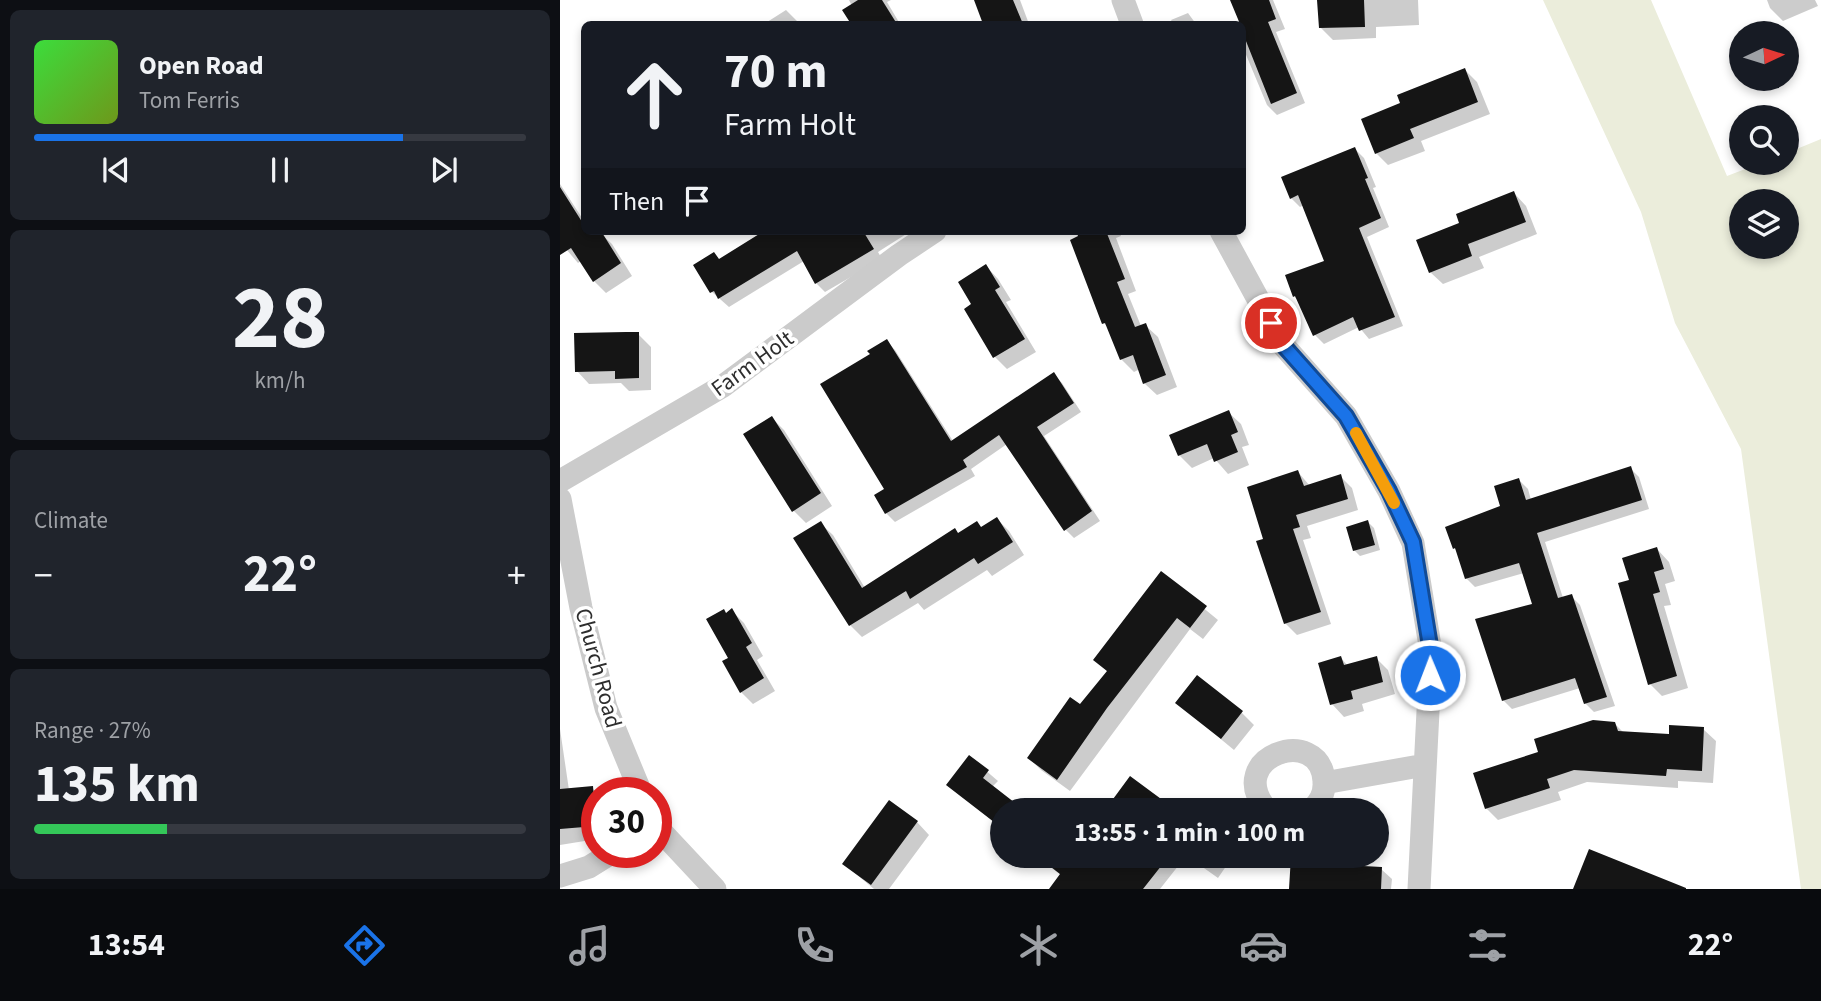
<!DOCTYPE html>
<html lang="en">
<head>
<meta charset="utf-8">
<style>
	:root { --surface:#171b24; --page:#20242c; --text:#f1f3f6; --muted:#9ea1a6; --line:#363941; --accent:#1a73e8 }
	body { margin:0; font-family:"Source Sans 3",sans-serif; background:var(--page); color:var(--text); height:100vh; display:flex; flex-direction:column; font-size:26px; white-space:nowrap }
	* { box-sizing:border-box; margin:0 }
	p { font-size:23px; color:var(--muted) }
	.icon { flex:none; width:38px; height:38px; fill:none; stroke:currentColor; stroke-width:2; stroke-linecap:round; stroke-linejoin:round }
	.map { position:relative; flex:1; overflow:hidden }
	.side { display:flex; flex-direction:column; gap:10px; padding:10px; background:#0d0f14; width:560px }
	.side>* { flex:none }
	.hud { position:absolute; left:21px; top:21px; width:665px; height:214px; border-radius:10px; box-shadow:0 4px 10px #0003; background:#171b24; color:var(--text); overflow:hidden }
	.needle { width:46px; rotate:86deg }
	.controls { position:absolute; left:1169px; top:21px; display:grid; gap:14px }
	.controls a { display:grid; place-items:center; width:70px; height:70px; border-radius:50%; background:var(--surface); box-shadow:0 4px 10px #0003; font-size:35px }
	.speed { position:absolute; left:21px; top:777px; display:flex; gap:14px; font-size:35px; font-weight:700; text-align:center }
	.speed>* { display:grid; place-content:center; width:91px; height:91px; border-radius:50%; background:var(--surface); box-shadow:0 4px 10px #0003; line-height:1 }
	.speed .limit { border:10px solid #d22; background:#fff; color:#111 }
	.pin { position:absolute; display:grid; place-items:center; width:60px; height:60px; color:#fff; margin:-30px; border:4px solid #fff; border-radius:50%; box-shadow:0 2px 7px #0007 }
	.me { position:absolute; width:77px; margin:-38px; rotate:359deg; stroke-linejoin:round; filter:drop-shadow(0 0 5px #0008) }
	.turn { display:flex; align-items:center; gap:24px; height:147px; padding:0 28px; font-size:32px }
	.turn .icon { width:91px; height:91px; stroke-width:2.5 }
	.turn b { display:block; font-size:49px; line-height:60px }
	.then { display:flex; align-items:center; height:66px; padding:0 28px; background:#0003; gap:14px; font-size:26px }
	.big { font-size:52px; font-weight:700; line-height:1.1 }
	.side .card { flex:1; display:flex; flex-direction:column; justify-content:center; gap:10px; min-width:0; padding:0 24px; border-radius:10px; background:var(--page) }
	.side .dial { align-items:center; gap:0 }
	.dial b { font-size:91px; line-height:1 }
	.song { display:flex; align-items:center; gap:21px }
	.cover { width:84px; height:84px; border-radius:10px; background:linear-gradient(135deg,hsl(120 70% 55%),hsl(80 70% 35%)) }
	.played { height:7px; border-radius:4px; background:linear-gradient(90deg,var(--accent) 75%,var(--line) 75%) }
	.keys { display:flex; justify-content:space-around; direction:ltr }
	.heat { display:flex; justify-content:space-between; align-items:center; font-size:38px; direction:ltr }
	.charge { height:10px; border-radius:5px; background:linear-gradient(90deg,#34c759 27%,var(--line) 0) }
	.trip { position:absolute; left:430px; top:798px; width:399px; height:70px; border-radius:35px; background:var(--surface); box-shadow:0 4px 10px #0003; font-weight:700; line-height:70px; text-align:center }
	.dock { display:flex; height:112px; justify-content:space-around; align-items:center; background:#090b0e; color:var(--muted) }
	.dock .icon { width:49px; height:49px }
	.dock .current { color:var(--accent) }
	.dock b { font-size:32px; color:var(--text) }
	main { display:flex; flex:1; min-height:0 }
	.map>svg:first-child { display:block }
	.green { fill:#ebeddb; fill-rule:evenodd }
	.shadow { fill:#0003 }
	.building { fill:#151515 }
	.lines { fill:none; stroke-linecap:round; stroke-linejoin:round }
	.street { stroke:#cbcbcb; stroke-width:23 }
	.route-casing { stroke:#114b97; stroke-width:18 }
	.route { stroke:#1a73e8; stroke-width:12 }
	.slow { stroke:#f59e0b; stroke-width:12 }
	.labels { text-anchor:middle; stroke-width:7; stroke-linejoin:round; paint-order:stroke }
	.street-label { font-size:23px; fill:#2e2e2e; stroke:#fff }
</style>
</head>
<body>
<main>
<section class="side">
<div class="card">
<div class="song"><i class="cover"></i><div><b>Open Road</b><p>Tom Ferris</p></div></div>
<div class="played"></div>
<div class="keys"><svg class="icon" aria-label="previous" viewBox="0 0 24 24"><path d="M18 5L8 12l10 7zM5 5v14"/></svg><svg class="icon" aria-label="pause" viewBox="0 0 24 24"><path d="M8 5v14M16 5v14"/></svg><svg class="icon" aria-label="next" viewBox="0 0 24 24"><path d="M6 5l10 7-10 7zM19 5v14"/></svg></div>
</div>
<div class="card dial"><b>28</b><p>km/h</p></div>
<div class="card"><p>Climate</p>
<div class="heat"><a>−</a><b class="big">22°</b><a>+</a></div>
</div>
<div class="card"><p>Range · 27%</p><b class="big">135 km</b><div class="charge"></div></div>
</section>
<div class="map">
<svg width="1261" height="889" viewBox="0 0 1261 889">
	<rect width="100%" height="100%" fill="#fff"/>
	<path class="green" d="M983 0H1091L1167 176 1201 163H1227V153L1261 139V889H1241L1181 449 1115 323 1081 212ZM1181 201H1227V247H1181Z"/>
	<path class="shadow" d="M289 0H331L327 2 340 24H293L285 10 292 6Z
		M416 0H460L469 24H426Z
		M671 0H713L725 29 716 32 745 103 717 115 707 105 682 45V35L685 33Z
		M759 0H858L859 25 816 27V38L773 40 760 27Z
		M1207 0H1255L1258 6 1223 21 1210 8Z
		M226 10 240 24H204Z
		M628 13 636 24H613L611 20Z
		M905 70 917 82 930 114 861 141 865 151 828 165 816 153 842 104Z
		M795 149 804 158 816 187 813 188 829 227 807 237 843 326 809 339 799 327 764 344 755 335 738 300 734 296 767 262 744 205 740 207 731 198Z
		M0 184 24 221V231L39 232 52 244 72 276 46 293 34 281 21 261 18 263 0 242Z
		M954 193 966 206 977 234 919 257 924 268 883 284 870 272 902 224Z
		M199 231H351L318 252 322 259 265 292 256 283 244 261 169 307 152 292 160 260 201 235Z
		M518 231H559L561 236 556 238 576 291 568 294 581 326 585 325 598 337 617 387 597 395 584 383 580 369 574 372 561 359 550 329 544 323Z
		M426 266 438 279 451 300 446 302 476 352 447 369 435 357 414 305Z
		M78 334 91 347V390L69 391 61 383 29 384 17 371Z
		M326 341 335 350 393 441 494 375 502 383 521 412 484 436 540 521 514 538 505 529 447 444 411 469 415 476 335 522 326 513V490L312 355Z
		M668 412 681 424 689 445 682 447 689 465 668 474 654 458 632 468 619 455Z
		M212 418 224 430 272 506 246 523 233 510Z
		M1070 468 1079 477 1089 509 985 542 1003 598 1011 596 1020 605 1055 706 1034 712 1025 703 1020 688 952 709 943 700 974 605 964 573 915 587 906 578 899 552 894 548 942 507 959 480 968 489 971 500Z
		M738 472 750 486 780 476 792 488 798 510 747 526 751 538 743 540 771 624 737 635 725 623 705 540Z
		M437 519 449 531 464 555 432 576 427 570 364 610 358 603 302 637 290 625 260 523 273 535 305 588 399 534 422 528Z
		M808 522 814 528 820 550 800 556 794 550Z
		M1097 549 1109 562 1115 581 1105 584 1111 605 1104 606 1128 688 1102 696 1090 684 1071 581Z
		M602 574 658 620 643 639 630 629 510 791 481 770 469 758 521 706 548 672 536 660Z
		M172 611 184 623 203 656 197 660 215 691 193 704 181 692 170 658 166 614Z
		M781 658 788 666 816 658 828 670 835 694 802 704 804 711 784 717 772 704Z
		M617 703 681 712 694 725 674 750Z
		M1054 723 1064 733 1110 736 1143 729 1156 741 1153 783 1118 781V788L1027 782 998 792 1001 800 938 820 926 808 980 753Z
		M0 729 9 790 32 788 37 793V839L0 845Z
		M410 757 438 781 432 787 461 810H443V829L388 785Z
		M621 803 630 810H615Z
		M357 822 369 835 329 889H314L284 864Z
		M476 856H626L600 889H491L501 875Z
		M627 856H668L671 859 658 878Z
		M733 856H771L776 861 775 866 821 869 832 879 831 889H731Z"/>
	<path class="building" d="M298 0H322L337 24H291L282 10Z
		M414 0H453L463 24H423Z
		M670 0H709L716 19 708 22 737 93 711 104 682 31V24H680Z
		M757 0H804L805 27 759 28Z
		M905 68 918 102 850 129 854 138 815 154 801 119 840 103 837 95Z
		M795 147 808 178 805 179 821 218 799 228 835 317 799 331 793 317 753 336 735 296 733 297 725 275 764 261 738 195 730 199 721 177Z
		M0 187 24 225V231H41L61 263 33 282 11 248 0 255Z
		M954 191 966 222 908 244 912 256 869 273 856 240 899 223 896 214Z
		M204 231H303L314 249 255 284 237 251 158 299 154 291 150 293 133 265 154 252 159 259Z
		M516 231H546L565 279 557 282 575 327 586 323 606 375 583 384 573 355 560 360 545 323 542 324 510 240 518 236Z
		M426 264 440 287 435 290 465 339 433 358 404 309 411 304 398 282Z
		M66 332H79V378L55 379V371L15 372 14 333Z
		M327 339 391 441 494 372 514 403 477 427 532 511 504 531 439 435 403 460 407 467 325 514 314 495 324 489 260 384 310 354 307 351Z
		M669 410 678 432 671 435 678 452 654 462 647 444 618 456 609 435Z
		M212 416 261 493 232 512 183 434Z
		M1071 466 1082 500 977 533 998 598 1012 594 1047 697 1024 704 1015 678 942 701 915 619 972 604 959 563 905 579 895 548 893 549 885 527 940 506 934 486 959 478 966 500Z
		M738 470 744 486 781 474 788 499 736 515 740 527 733 529 761 612 724 624 696 541 703 539 687 487Z
		M437 517 453 542 418 564 414 558 350 599 346 591 289 626 233 538 261 521 302 588 395 528 398 533 417 521 421 527Z
		M808 520 815 545 793 551 786 527Z
		M1097 547 1104 569 1094 572 1100 592 1093 594 1117 676 1088 685 1058 583 1069 580 1062 558Z
		M601 571 647 606 630 628 617 618 547 708 497 780 467 758 510 697 520 704 547 671 533 660Z
		M172 608 192 643 186 647 204 678 180 693 162 661 168 658 146 619 164 609 166 613Z
		M781 656 784 665 817 656 823 682 791 691 793 699 770 705 758 663Z
		M637 675 683 711 661 739 615 703Z
		M1033 720 1055 722 1058 731 1109 734V725L1144 727 1142 771 1107 769 1106 776 1014 770 987 779 990 788 925 809 913 773 978 752 974 739Z
		M409 755 429 770 423 778 464 810H443V829L386 785Z
		M570 776 616 810H545Z
		M33 786 36 826 0 829V789Z
		M329 800 358 821 311 885 282 864Z
		M1029 849 1126 888V889H1013Z
		M477 856H609L583 889H489L500 874Z
		M731 856H765V864L822 867 821 889H729Z"/>
	<g class="lines">
		<path class="street" d="M563 0 572 24
			M661 231 723 345 786 416 829 491 853 543 871 652 859 889
			M0 481 163 386 339 255 375 231
			M0 499 21 608 46 708 81 793
			M764 783 865 765
			M707 810C662 757 760 723 764 781 765 792 760 803 751 810
			M96 826 155 889
			M0 876 29 867 53 852"/>
	</g>
	<g class="lines">
		<defs>
			<path id="route" d="M711 323 723 345 786 416 829 491 853 542 871 652 870 675"/>
		</defs>
		<use href="#route" class="route-casing"/>
		<use href="#route" class="route"/>
		<path class="slow" d="M796 433 834 503"/>
	</g>
	<g class="labels">
		<g class="street-label">
			<text transform="translate(192 363) rotate(-36)" y="8">Farm Holt</text>
			<text transform="translate(39 668) rotate(75)" y="8">Church Road</text>
		</g>
	</g>
</svg>
<div class="controls">
<a><svg class="needle" viewBox="-14 -14 28 28"><path d="M0-13l5 13h-10z" fill="#e53935"/><path d="M0 13l5-13h-10z" fill="#9ea1a6"/></svg></a>
<a><svg class="icon" aria-label="search" viewBox="0 0 24 24"><circle cx="10" cy="10" r="6"/><path d="M15 15l6 6"/></svg></a>
<a><svg class="icon" aria-label="layers" viewBox="0 0 24 24"><path d="M12 4l9 5-9 5-9-5zM3 14l9 5 9-5"/></svg></a>
</div>
<div class="speed"><div class="limit">30</div></div>
<div class="pin" style="left:711px;top:323px;background:#d93025"><svg class="icon" aria-label="arrive" viewBox="0 0 24 24"><path d="M6 21V4h12l-3 4 3 4H6"/></svg></div>
<svg class="me" style="left:870px;top:675px" viewBox="-20 -20 40 40"><circle r="17" fill="#1a73e8" stroke="#fff" stroke-width="3"/><path d="M0-11L8 9 0 5-8 9z" fill="#fff"/></svg>
<div class="trip">13:55 · 1 min · 100 m</div>
<div class="hud">
<div class="turn"><svg class="icon" aria-label="ahead" viewBox="0 0 24 24"><path d="M12 20V5M6 11l6-6 6 6"/></svg><div><b>70 m</b>Farm Holt</div></div>
<div class="then">Then<svg class="icon" aria-label="arrive" viewBox="0 0 24 24"><path d="M6 21V4h12l-3 4 3 4H6"/></svg></div>
</div>
</div>
</main>
<nav class="dock">
<b>13:54</b>
<svg class="icon current" aria-label="directions" viewBox="0 0 24 24"><path d="M12 3l9 9-9 9-9-9zM9 14v-3h6M13 9l2 2-2 2"/></svg>
<svg class="icon" aria-label="music" viewBox="0 0 24 24"><path d="M9 18V5l10-2v13"/><circle cx="6" cy="18" r="3"/><circle cx="16" cy="16" r="3"/></svg>
<svg class="icon" aria-label="phone" viewBox="0 0 24 24"><path d="M5 4h4l2 5-3 2q2 4 5 5l2-3 5 2v4C11 20 4 13 5 4z"/></svg>
<svg class="icon" aria-label="climate" viewBox="0 0 24 24"><path d="M12 3v18M4 7l16 10M4 17L20 7"/></svg>
<svg class="icon" aria-label="car" viewBox="0 0 24 24"><path d="M5 17H2v-5l4-1 3-4h7l3 4 3 1v5h-3M9 17h6M6 11h13"/><circle cx="7" cy="17" r="2"/><circle cx="17" cy="17" r="2"/></svg>
<svg class="icon" aria-label="filters" viewBox="0 0 24 24"><path d="M4 7h16M4 17h16"/><circle cx="9" cy="7" r="2"/><circle cx="15" cy="17" r="2"/></svg>
<b>22°</b>
</nav>
</body>
</html>
